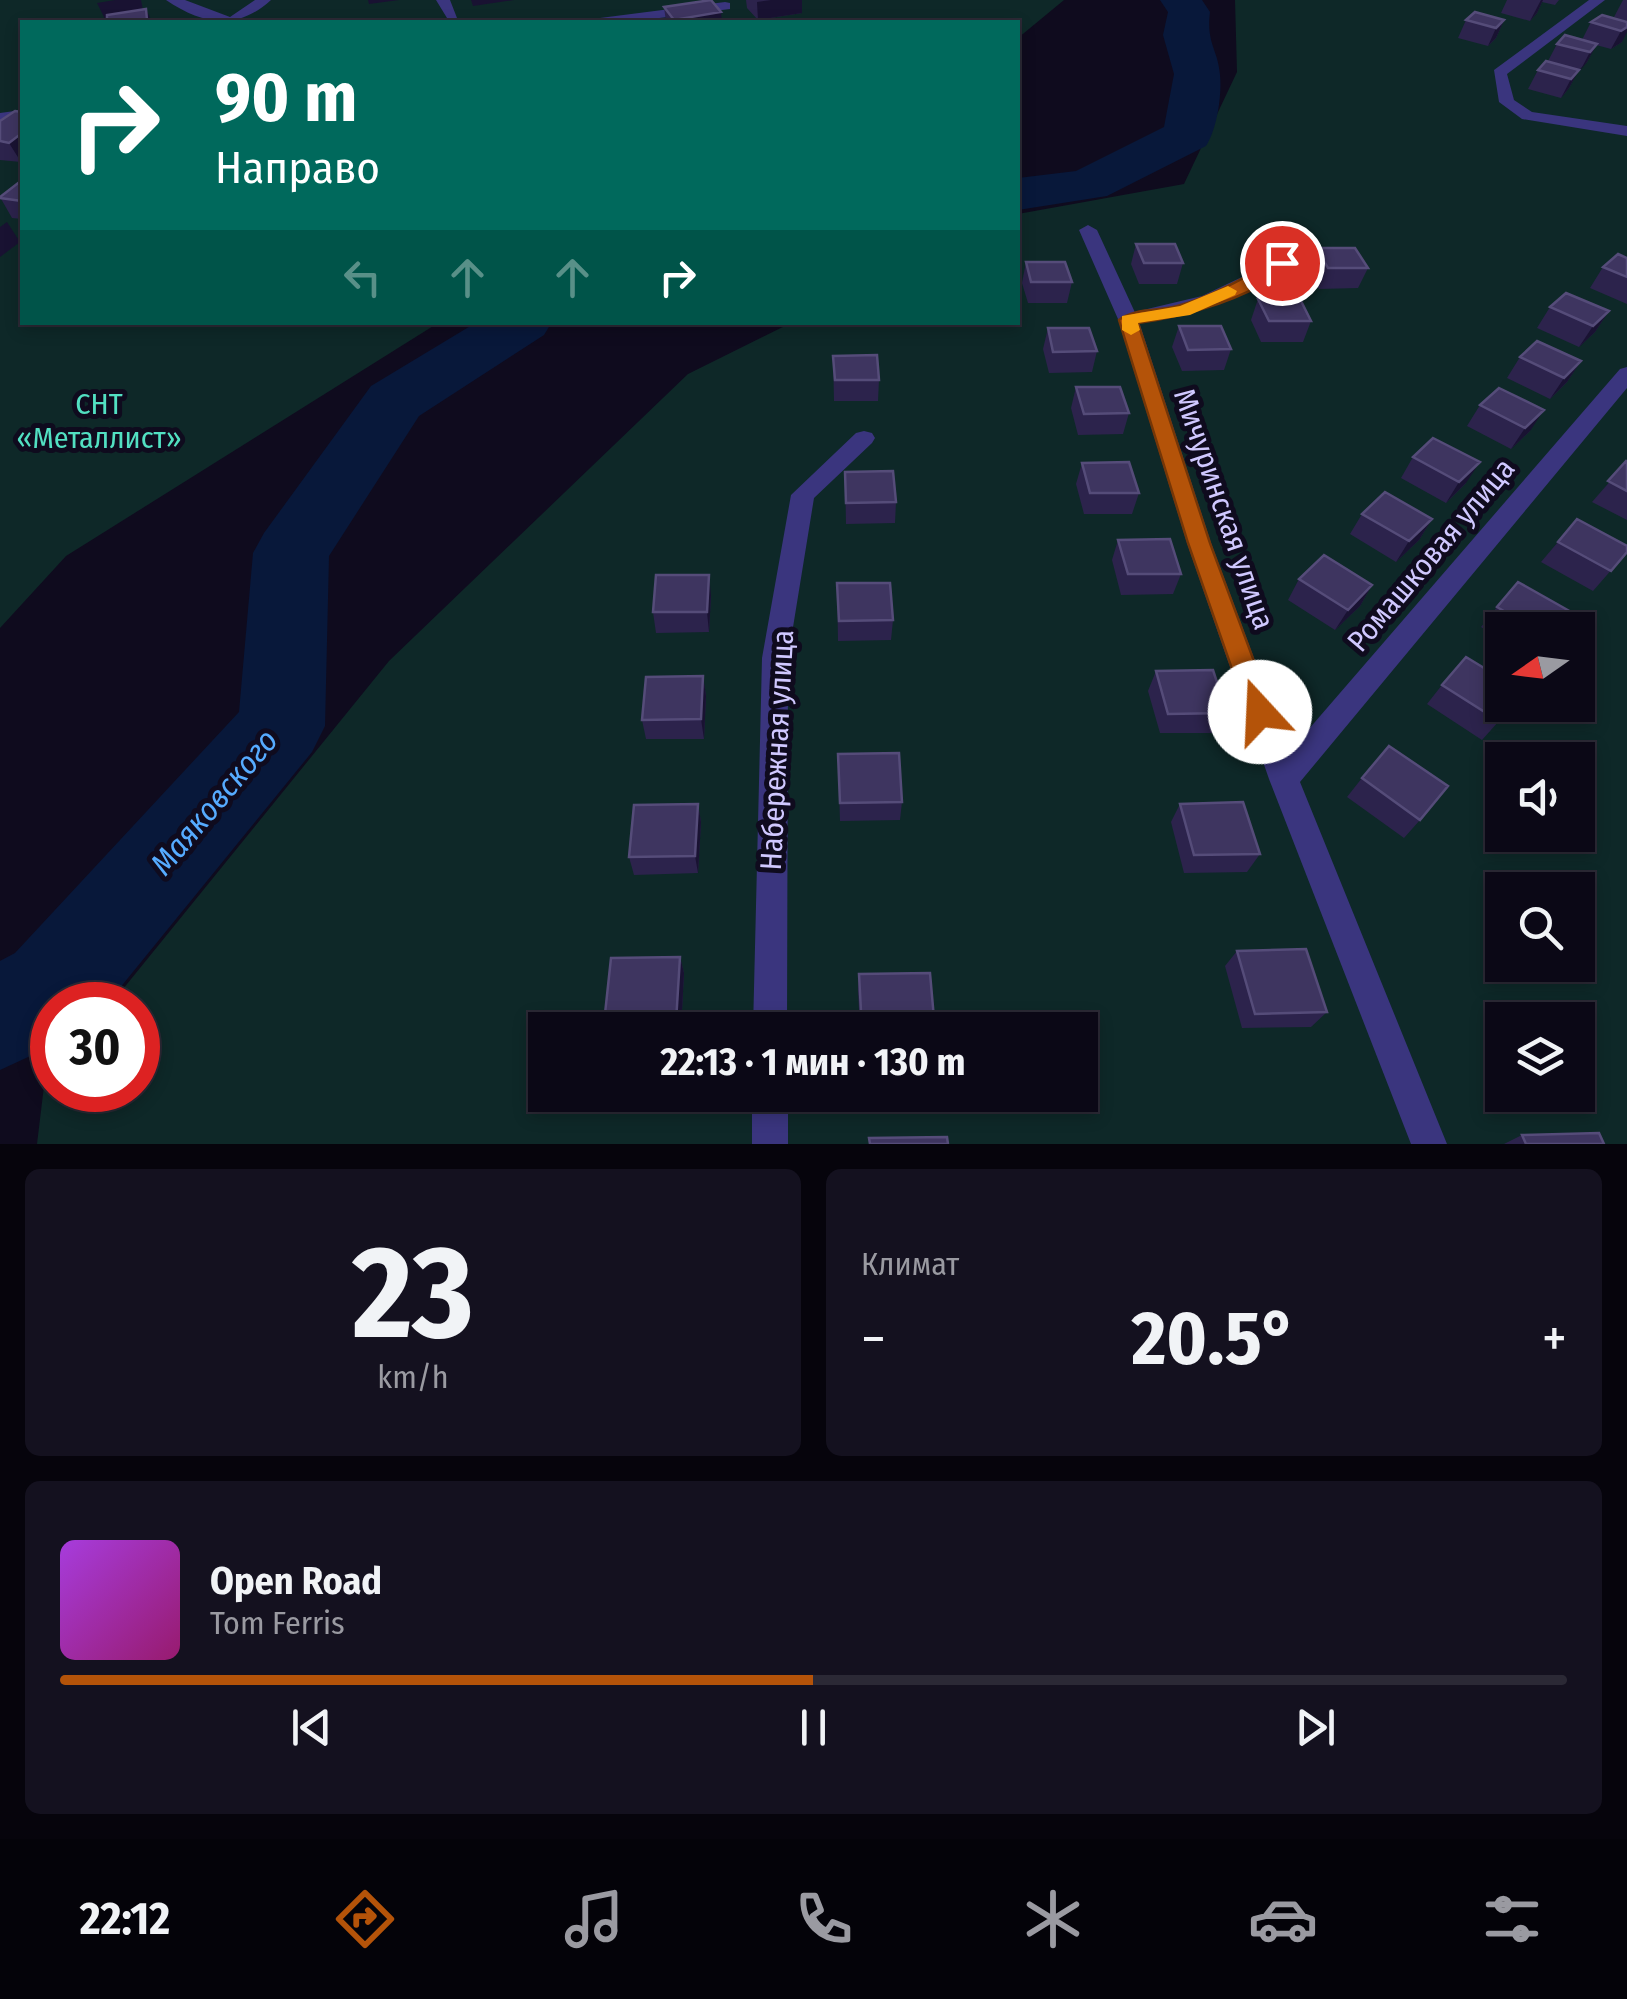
<!DOCTYPE html>
<html lang="ru">
<head>
<meta charset="utf-8">
<style>
	:root { --surface:#0b0816; --page:#14111f; --text:#f1f3f6; --muted:#9a9aa1; --line:#2b2935; --accent:#b45309 }
	body { margin:0; font-family:"Fira Sans Condensed",sans-serif; background:var(--page); color:var(--text); height:100vh; display:flex; flex-direction:column; font-size:38px; white-space:nowrap }
	* { box-sizing:border-box; margin:0 }
	p { font-size:32px; color:var(--muted) }
	.icon { flex:none; width:55px; height:55px; fill:none; stroke:currentColor; stroke-width:2; stroke-linecap:round; stroke-linejoin:round }
	.map { position:relative; height:1144px; overflow:hidden }
	.sheet { display:flex; flex-direction:column; gap:25px; padding:25px; background:#06040c; flex:1 }
	.sheet>* { flex:none }
	.hud { position:absolute; left:20px; top:20px; width:1000px; height:305px; border-radius:0px; box-shadow:0 5px 15px #0003,0 0 0 2px var(--line); background:#00695c; color:#fff; overflow:hidden }
	.needle { width:65px; rotate:256deg }
	.controls { position:absolute; left:1485px; top:612px; display:grid; gap:20px }
	.controls a { display:grid; place-items:center; width:110px; height:110px; border-radius:0px; background:var(--surface); box-shadow:0 5px 15px #0003,0 0 0 2px var(--line); font-size:50px }
	.speed { position:absolute; left:30px; top:982px; display:flex; gap:20px; font-size:50px; font-weight:700; text-align:center }
	.speed>* { display:grid; place-content:center; width:130px; height:130px; border-radius:50%; background:var(--surface); box-shadow:0 5px 15px #0003,0 0 0 2px var(--line); line-height:1 }
	.speed .limit { border:15px solid #d22; background:#fff; color:#111 }
	.pin { position:absolute; display:grid; place-items:center; width:85px; height:85px; color:#fff; margin:-42px; border:5px solid #fff; border-radius:50%; box-shadow:0 2px 10px #0007 }
	.me { position:absolute; width:110px; margin:-55px; rotate:340deg; stroke-linejoin:round; filter:drop-shadow(0 0 8px #0008) }
	.turn { display:flex; align-items:center; gap:35px; height:210px; padding:0 30px; font-size:45px }
	.turn .icon { width:130px; height:130px; stroke-width:2.5 }
	.turn b { display:block; font-size:70px; line-height:85px }
	.lanes { display:flex; align-items:center; height:95px; padding:0 30px; background:#0003; justify-content:center; gap:50px; direction:ltr }
	.lanes .off { opacity:.35 }
	.big { font-size:75px; font-weight:700; line-height:1.1 }
	.sheet .widget { flex:1; display:flex; flex-direction:column; justify-content:center; gap:15px; min-width:0; padding:0 35px; border-radius:15px; background:var(--page) }
	.sheet .dial { align-items:center; gap:0 }
	.dial b { font-size:130px; line-height:1 }
	.song { display:flex; align-items:center; gap:30px }
	.cover { width:120px; height:120px; border-radius:15px; background:linear-gradient(135deg,hsl(280 70% 55%),hsl(320 70% 35%)) }
	.played { height:10px; border-radius:5px; background:linear-gradient(90deg,var(--accent) 50%,var(--line) 50%) }
	.keys { display:flex; justify-content:space-around; direction:ltr }
	.heat { display:flex; justify-content:space-between; align-items:center; font-size:55px; direction:ltr }
	.sheet .tiles { flex:1; display:grid; gap:25px; grid-template-columns:1fr 1fr }
	.widget:last-child { grid-column:span 2 }
	.trip { position:absolute; left:528px; top:1012px; width:570px; height:100px; border-radius:0px; background:var(--surface); box-shadow:0 5px 15px #0003,0 0 0 2px var(--line); font-weight:700; line-height:100px; text-align:center }
	.dock { display:flex; height:160px; justify-content:space-around; align-items:center; background:#040309; color:var(--muted) }
	.dock .icon { width:70px; height:70px }
	.dock .on { color:var(--accent) }
	.dock b { font-size:45px; color:var(--text) }
	.map>svg:first-child { display:block }
	.green { fill:#0e2828; fill-rule:evenodd }
	.lines { fill:none; stroke-linecap:round; stroke-linejoin:round }
	.river { fill:#08183a; fill-rule:evenodd }
	.lane { fill:#3a357e; fill-rule:evenodd }
	.street { fill:#3a357e; fill-rule:evenodd }
	.wall { fill:#2c234c }
	.shaded-wall { fill:#191232 }
	.building { fill:#3e3560; stroke:#554c79; stroke-width:2.5 }
	.route { fill:#b45309; stroke:#753606; stroke-width:2.5 }
	.slow { fill:#f59e0b }
	.labels { text-anchor:middle; stroke-width:10; stroke-linejoin:round; paint-order:stroke }
	.park-label { font-size:30px; fill:#52e0c2; stroke:#0f0b1e }
	.street-label { font-size:30px; fill:#d0c8ff; stroke:#0f0b1e }
	.water-label { font-size:32px; font-style:italic; fill:#56abff; stroke:#0f0b1e }
</style>
</head>
<body>
<div class="map">
<svg width="1627" height="1144" viewBox="0 0 1627 1144">
	<rect width="100%" height="100%" fill="#0f0b1e"/>
	<path class="green" d="M0 0H1064L1018 38V22H22V322L438 323 66 556 0 628Z
		M1235 0H1627V1144H37L44 1086 52 1076V1090H138V1005H110L389 661 688 374 791 323 1018 322V214L1184 184 1237 72ZM1502 630H1578V705H1502ZM1502 760H1578V835H1502ZM1502 890H1578V965H1502ZM1502 1020H1578V1095H1502ZM545 1030H1080V1095H545Z"/>
	<g class="lines">
		<path class="river" d="M1160 0H1202L1210 12C1206 44 1218 49 1220 75 1222 95 1217 129 1206 146L1107 196 1018 210V178L1076 171 1164 127 1174 74 1163 35 1168 12Z
			M477 322H552L544 335 419 416 329 556 325 726 312 752 106 1005H52V1046L0 1070V961L15 953 239 712 253 553 264 533 371 386Z"/>
		<path class="lane" d="M1282 258 1290 263 1288 267 1215 303 1128 324 1119 319 1122 315 1202 296Z"/>
		<path class="street" d="M166 0H185L230 17 255 0H271C237 31 203 25 166 0Z
			M436 0H450L457 18H447Z
			M1589 0H1605L1507 74 1514 100 1532 112 1627 126V136L1522 119 1499 102 1494 70Z
			M725 2 730 3V9L628 22H593L600 18Z
			M22 110V120L0 123V113Z
			M1088 225 1097 230 1138 319 1211 543 1289 752 1620 369 1627 367V388L1300 782 1447 1144H1411L1269 779 1187 543 1118 319 1079 230Z
			M864 431 872 433 875 438 872 443 814 498 788 658 787 1030H753L762 658 791 495 856 433Z
			M752 1095H788V1144H752Z"/>
	</g>
	<path class="wall" d="M746 0H802V13L758 20 747 8Z
		M1507 0H1559L1555 5 1542 2 1537 13 1530 21 1501 13Z
		M1623 0H1627V21L1614 17Z
		M664 7 722 22H666Z
		M1466 20H1504L1496 38 1488 46 1458 38Z
		M1591 22H1627L1622 42 1611 49 1596 45 1587 62 1578 71 1569 88 1561 98 1528 89 1538 70 1548 61 1557 44 1582 40Z
		M0 121 21 162 0 160Z
		M22 180V219L12 218 0 197Z
		M1136 244 1183 263 1177 284H1139L1131 264Z
		M1316 248 1368 268 1358 288 1319 289 1308 269Z
		M1627 258V304L1590 288 1603 267Z
		M1026 262 1072 282 1067 303H1028L1022 283Z
		M1258 299 1311 321 1303 342H1261L1251 320Z
		M1550 307 1609 311 1595 332 1579 347 1537 328Z
		M1179 326 1231 349 1224 370 1182 371 1172 347Z
		M1048 328 1097 351 1092 372 1049 373 1043 349Z
		M833 356 879 380 878 401H834Z
		M1520 357 1581 361 1567 382 1550 399 1507 378Z
		M1076 387 1129 413 1123 434 1078 435 1071 408Z
		M1480 405 1530 431 1511 449 1467 426Z
		M1413 457 1466 483 1446 503 1401 478Z
		M1627 462V520L1592 502Z
		M1082 463 1139 493 1132 514H1084L1076 484Z
		M845 472 896 502 895 523 846 524Z
		M1362 514 1432 519 1419 540 1396 562 1350 534Z
		M1118 540 1181 574 1173 594 1121 595 1112 560Z
		M1558 542 1627 552 1593 591 1541 562Z
		M1299 579 1372 585 1360 606 1335 630 1288 600Z
		M837 583 893 620 891 640 838 641Z
		M711 595 709 632 656 633 653 612Z
		M1497 607 1559 630H1502V640L1481 627Z
		M1156 671 1227 713 1216 733H1160L1148 691Z
		M703 676 706 696 704 739H646L642 720Z
		M1442 685 1499 721 1482 740 1427 704Z
		M838 754 902 802 900 820 840 821Z
		M1362 778 1420 820 1404 838 1347 797Z
		M698 804 701 822 698 873 634 875 629 857Z
		M1180 804 1260 854 1247 872 1184 873 1171 822Z
		M1237 951 1327 1012 1311 1027 1242 1028 1225 966Z
		M680 957 684 973 681 1030H608L604 1023Z
		M859 974 935 1030H860L858 990Z
		M1522 1135 1604 1144H1504Z"/>
	<path class="shaded-wall" d="M115 0H141L144 15 106 21 97 3Z
		M368 0H399L369 4Z
		M471 0H514L473 6Z
		M771 0H802V13L758 20 757 2Z
		M1541 0H1543L1537 13 1530 21Z
		M146 9 152 22H130Z
		M721 12 722 22H675L674 20Z
		M1504 20 1496 38 1488 46 1496 28Z
		M1627 27V32L1622 42 1611 49 1621 31Z
		M1597 44 1587 62 1580 71 1590 52Z
		M1579 70 1569 88 1561 98 1571 79Z
		M22 133V161L21 162 9 143Z
		M7 222 20 242 0 257V227Z
		M1609 311 1595 332 1579 347 1593 326Z
		M1581 361 1567 382 1550 399 1564 378Z
		M1544 410 1530 431 1511 449 1525 428Z
		M1480 462 1466 483 1446 503 1459 482Z
		M1432 519 1419 540 1396 562 1409 541Z
		M709 575 711 595 709 632 707 612Z
		M1372 585 1360 606 1335 630 1348 610Z
		M703 676 706 696 704 739 701 719Z
		M698 804 701 822 698 873 695 856Z
		M680 957 684 973 681 1030H679L676 1022Z"/>
	<path class="building" d="M711 0 721 12 674 20 664 7Z
		M146 9 147 20 130 22H107V15Z
		M1475 12 1504 20 1496 28 1466 20Z
		M1602 15 1627 22V27L1621 31 1591 22Z
		M1565 35 1597 44 1590 52 1557 44Z
		M1546 61 1579 70 1571 79 1538 70Z
		M15 111 22 112V133L9 143 0 141V121Z
		M22 180V201L0 198V197Z
		M1136 244H1175L1183 263H1144Z
		M1316 248H1355L1368 268H1328Z
		M1618 254 1627 258V277L1603 267Z
		M1026 262H1065L1072 282H1031Z
		M1566 293 1609 311 1593 326 1550 307Z
		M1258 299H1300L1311 321H1269Z
		M1179 326H1221L1231 349 1188 350Z
		M1048 328H1089L1097 351 1053 352Z
		M1537 341 1581 361 1564 378 1520 357Z
		M877 355 879 380H835L833 356Z
		M1076 387H1120L1129 413 1084 414Z
		M1499 388 1544 410 1525 428 1480 405Z
		M1433 438 1480 462 1459 482 1413 457Z
		M1626 461 1627 462V491L1608 481Z
		M1129 462 1139 493H1090L1082 463Z
		M893 471 896 502 846 503 845 472Z
		M1385 492 1432 519 1409 541 1362 514Z
		M1577 519 1627 546V552L1611 571 1558 542Z
		M1170 539 1181 574H1128L1118 540Z
		M1324 555 1372 585 1348 610 1299 579Z
		M656 575H709L707 612H653Z
		M1518 582 1573 613 1559 630H1536L1497 607Z
		M837 583H890L893 620 839 621Z
		M1466 657 1502 679V705H1512L1499 721 1442 685Z
		M1213 670 1227 713 1168 714 1156 671Z
		M703 676 701 719 642 720 646 677Z
		M1389 746 1448 786 1420 820 1362 778Z
		M899 753 902 802 840 803 838 754Z
		M1243 802 1260 854 1194 855 1180 804Z
		M698 804 695 856 629 857 634 805Z
		M1306 949 1327 1012 1255 1014 1237 951Z
		M680 957 676 1022 604 1023 611 958Z
		M930 973 935 1030H862L859 974Z
		M1599 1133 1604 1144H1526L1522 1135Z
		M947 1137 948 1144H870L869 1138Z"/>
	<path class="route" d="M1276 259 1291 263C1255 298 1186 316 1138 323L1210 543 1273 712 1269 719 1260 722 1251 719 1247 712 1188 543 1119 320C1135 307 1162 312 1181 305 1214 295 1247 277 1276 259Z"/>
	<path class="slow" d="M1228 286 1237 291 1235 295 1190 315 1138 323 1140 330 1131 335 1122 330V316L1180 306Z"/>
	<g class="labels">
		<g class="park-label">
			<text x="99" y="414">СНТ<tspan x="99" dy="34">«Металлист»</tspan></text>
		</g>
		<g class="street-label">
			<text transform="translate(1224 509) rotate(71)" y="10">Мичуринская улица</text>
			<text transform="translate(1431 555) rotate(-50)" y="10">Ромашковая улица</text>
			<text transform="translate(777 750) rotate(-87)" y="10">Набережная улица</text>
		</g>
		<g class="water-label">
			<text transform="translate(214 802) rotate(-50)" y="11">Маяковского</text>
		</g>
	</g>
</svg>
<div class="controls">
<a><svg class="needle" viewBox="-14 -14 28 28"><path d="M0-13l5 13h-10z" fill="#e53935"/><path d="M0 13l5-13h-10z" fill="#9a9aa1"/></svg></a>
<a><svg class="icon" aria-label="sound" viewBox="0 0 24 24"><path d="M4 9h4l5-4v14l-5-4H4zM17 9q2 3 0 6"/></svg></a>
<a><svg class="icon" aria-label="search" viewBox="0 0 24 24"><circle cx="10" cy="10" r="6"/><path d="M15 15l6 6"/></svg></a>
<a><svg class="icon" aria-label="layers" viewBox="0 0 24 24"><path d="M12 4l9 5-9 5-9-5zM3 14l9 5 9-5"/></svg></a>
</div>
<div class="speed"><div class="limit">30</div></div>
<div class="pin" style="left:1282px;top:263px;background:#d93025"><svg class="icon" aria-label="arrive" viewBox="0 0 24 24"><path d="M6 21V4h12l-3 4 3 4H6"/></svg></div>
<svg class="me" style="left:1260px;top:712px" viewBox="-20 -20 40 40"><circle r="19" fill="#fff"/><path d="M0-13L10 11 0 6-10 11z" fill="#b45309"/></svg>
<div class="trip">22:13 · 1 мин · 130 m</div>
<div class="hud">
<div class="turn"><svg class="icon" aria-label="right" viewBox="0 0 24 24"><path d="M7 20v-9h11M14 6l5 5-5 5"/></svg><div><b>90 m</b>Направо</div></div>
<div class="lanes"><svg class="icon off" aria-label="left" viewBox="0 0 24 24"><path d="M17 20v-9H6M10 6l-5 5 5 5"/></svg><svg class="icon off" aria-label="ahead" viewBox="0 0 24 24"><path d="M12 20V5M6 11l6-6 6 6"/></svg><svg class="icon off" aria-label="ahead" viewBox="0 0 24 24"><path d="M12 20V5M6 11l6-6 6 6"/></svg><svg class="icon" aria-label="right" viewBox="0 0 24 24"><path d="M7 20v-9h11M14 6l5 5-5 5"/></svg></div>
</div>
</div>
<section class="sheet">
<div class="tiles">
<div class="widget dial"><b>23</b><p>km/h</p></div>
<div class="widget"><p>Климат</p>
<div class="heat"><a>−</a><b class="big">20.5°</b><a>+</a></div>
</div>
<div class="widget">
<div class="song"><i class="cover"></i><div><b>Open Road</b><p>Tom Ferris</p></div></div>
<div class="played"></div>
<div class="keys"><svg class="icon" aria-label="previous" viewBox="0 0 24 24"><path d="M18 5L8 12l10 7zM5 5v14"/></svg><svg class="icon" aria-label="pause" viewBox="0 0 24 24"><path d="M8 5v14M16 5v14"/></svg><svg class="icon" aria-label="next" viewBox="0 0 24 24"><path d="M6 5l10 7-10 7zM19 5v14"/></svg></div>
</div>
</div>
</section>
<nav class="dock">
<b>22:12</b>
<svg class="icon on" aria-label="directions" viewBox="0 0 24 24"><path d="M12 3l9 9-9 9-9-9zM9 14v-3h6M13 9l2 2-2 2"/></svg>
<svg class="icon" aria-label="music" viewBox="0 0 24 24"><path d="M9 18V5l10-2v13"/><circle cx="6" cy="18" r="3"/><circle cx="16" cy="16" r="3"/></svg>
<svg class="icon" aria-label="phone" viewBox="0 0 24 24"><path d="M5 4h4l2 5-3 2q2 4 5 5l2-3 5 2v4C11 20 4 13 5 4z"/></svg>
<svg class="icon" aria-label="climate" viewBox="0 0 24 24"><path d="M12 3v18M4 7l16 10M4 17L20 7"/></svg>
<svg class="icon" aria-label="car" viewBox="0 0 24 24"><path d="M5 17H2v-5l4-1 3-4h7l3 4 3 1v5h-3M9 17h6M6 11h13"/><circle cx="7" cy="17" r="2"/><circle cx="17" cy="17" r="2"/></svg>
<svg class="icon" aria-label="filters" viewBox="0 0 24 24"><path d="M4 7h16M4 17h16"/><circle cx="9" cy="7" r="2"/><circle cx="15" cy="17" r="2"/></svg>
</nav>
</body>
</html>
